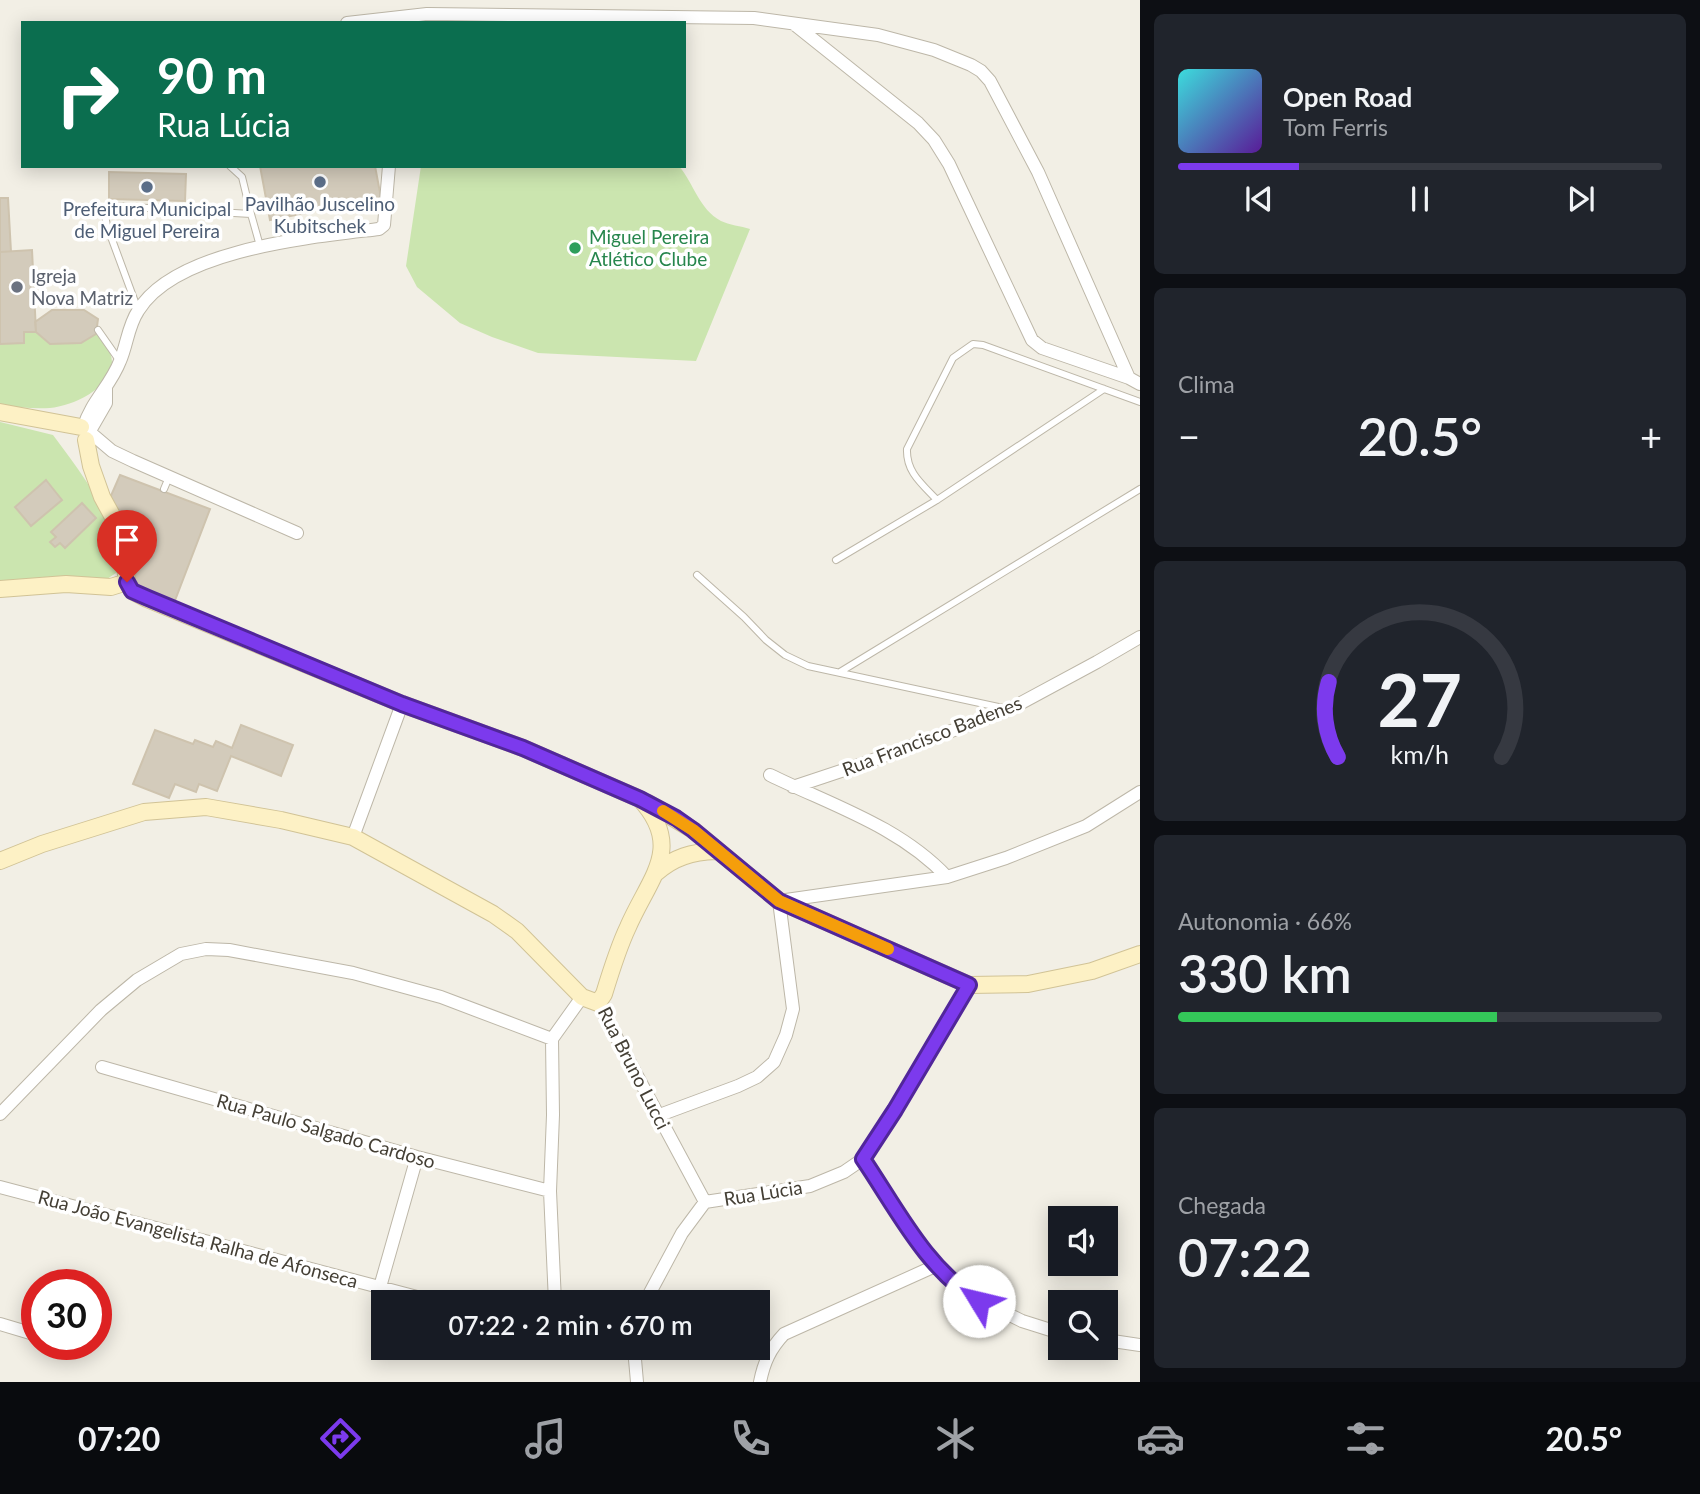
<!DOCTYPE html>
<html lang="pt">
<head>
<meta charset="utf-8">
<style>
	:root { --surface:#171b24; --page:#20242c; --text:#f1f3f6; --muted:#9ea1a6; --line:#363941; --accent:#7c3aed }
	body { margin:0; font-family:Lato,sans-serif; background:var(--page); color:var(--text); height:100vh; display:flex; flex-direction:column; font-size:26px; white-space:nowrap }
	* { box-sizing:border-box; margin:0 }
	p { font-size:23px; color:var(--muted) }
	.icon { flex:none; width:38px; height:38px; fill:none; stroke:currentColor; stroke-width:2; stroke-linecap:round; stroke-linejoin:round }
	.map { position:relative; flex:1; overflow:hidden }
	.panel { display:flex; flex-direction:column; gap:14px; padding:14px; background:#0d0f14; width:560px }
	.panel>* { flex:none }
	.hud { position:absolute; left:21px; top:21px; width:665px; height:147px; border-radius:0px; box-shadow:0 4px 18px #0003; background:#0b6e4f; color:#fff; overflow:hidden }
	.fabs { position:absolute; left:1048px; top:1206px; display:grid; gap:14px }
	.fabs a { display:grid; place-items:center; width:70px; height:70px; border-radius:0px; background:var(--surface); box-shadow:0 4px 18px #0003; font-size:35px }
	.speed { position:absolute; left:21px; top:1269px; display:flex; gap:14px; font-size:35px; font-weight:700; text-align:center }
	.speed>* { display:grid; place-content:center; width:91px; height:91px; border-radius:50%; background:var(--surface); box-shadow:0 4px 18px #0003; line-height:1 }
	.speed .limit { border:10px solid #d22; background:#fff; color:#111 }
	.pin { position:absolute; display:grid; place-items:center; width:60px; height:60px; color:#fff; margin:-72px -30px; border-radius:50% 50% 50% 0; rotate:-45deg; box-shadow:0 0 7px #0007 }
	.pin .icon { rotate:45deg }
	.me { position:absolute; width:77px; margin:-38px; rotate:306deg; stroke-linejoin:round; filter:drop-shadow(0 0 5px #0008) }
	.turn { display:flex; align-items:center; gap:24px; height:147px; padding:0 21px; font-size:32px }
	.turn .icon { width:91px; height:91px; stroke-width:2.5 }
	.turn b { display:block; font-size:49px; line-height:60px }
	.big { font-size:52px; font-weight:600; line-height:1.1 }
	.panel .card { flex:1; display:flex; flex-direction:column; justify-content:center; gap:10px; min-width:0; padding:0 24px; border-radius:10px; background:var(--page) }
	.panel .dial { align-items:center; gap:0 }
	.dial svg { height:182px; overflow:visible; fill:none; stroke:var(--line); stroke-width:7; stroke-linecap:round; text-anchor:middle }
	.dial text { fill:var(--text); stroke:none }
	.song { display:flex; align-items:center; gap:21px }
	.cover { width:84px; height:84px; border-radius:10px; background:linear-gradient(135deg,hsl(180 70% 55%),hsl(270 70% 35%)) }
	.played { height:7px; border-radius:4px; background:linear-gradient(90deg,var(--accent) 25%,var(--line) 25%) }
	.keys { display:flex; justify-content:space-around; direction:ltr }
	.heat { display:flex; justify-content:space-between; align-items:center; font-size:38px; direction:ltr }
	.charge { height:10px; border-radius:5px; background:linear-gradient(90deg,#34c759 66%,var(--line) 0) }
	.trip { position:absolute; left:371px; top:1290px; width:399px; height:70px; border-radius:0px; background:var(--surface); box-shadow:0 4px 18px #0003; font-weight:600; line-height:70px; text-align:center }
	.tab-bar { display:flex; height:112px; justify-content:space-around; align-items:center; background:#090b0e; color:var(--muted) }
	.tab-bar .icon { width:49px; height:49px }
	.tab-bar .current { color:var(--accent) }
	.tab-bar b { font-size:32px; color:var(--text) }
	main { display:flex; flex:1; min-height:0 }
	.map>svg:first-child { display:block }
	.green { fill:#cbe5af }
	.building { fill:#d3cbbb; stroke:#cec3ae; stroke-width:2 }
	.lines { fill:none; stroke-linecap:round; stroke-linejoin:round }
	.lane-casing { stroke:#bdb7a8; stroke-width:8 }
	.street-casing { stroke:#bdb7a8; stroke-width:14 }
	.secondary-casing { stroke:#d1c396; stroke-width:18 }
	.lane { stroke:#fff; stroke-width:6 }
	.street { stroke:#fff; stroke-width:12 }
	.secondary { stroke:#fdf1c5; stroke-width:16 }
	.route-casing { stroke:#51269a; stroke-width:18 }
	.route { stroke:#7c3aed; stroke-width:12 }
	.slow { stroke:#f59e0b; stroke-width:12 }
	.service-dot { fill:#5c6f8a; stroke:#fff; stroke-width:2.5 }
	.leisure-dot { fill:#2e9e5b; stroke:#fff; stroke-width:2.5 }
	.worship-dot { fill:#6b7280; stroke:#fff; stroke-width:2.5 }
	.labels { text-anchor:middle; stroke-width:7; stroke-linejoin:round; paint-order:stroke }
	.service-label { font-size:19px; fill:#4e5e75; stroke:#fff }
	.leisure-label { font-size:19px; fill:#27864d; stroke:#fff; text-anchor:start }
	.worship-label { font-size:19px; fill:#5b616d; stroke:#fff; text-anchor:start }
	.street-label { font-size:19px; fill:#443f35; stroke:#fff }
</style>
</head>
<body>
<main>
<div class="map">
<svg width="1140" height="1382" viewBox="0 0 1140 1382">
	<rect width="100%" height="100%" fill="#f2efe5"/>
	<path class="green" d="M421 166H679C694 184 699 209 721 221 729 225 741 226 750 229L696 361 538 353 492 337 460 323 417 287 406 266Z
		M24 332H36L51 344 81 343 96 334C103 341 112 351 112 362 111 389 72 406 50 408 33 409 16 407 0 405V344Z
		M0 422 53 435C75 465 113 513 118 549 119 556 119 564 119 571L107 579 87 577 0 585Z"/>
	<path class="building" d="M260 166H375L381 198 270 220Z
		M109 172 186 174 185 201 109 199Z
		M0 198H8L11 252H0Z
		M32 250 36 332H24V343L0 344V252Z
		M52 310H84L98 319 96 334 81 343 50 344 36 332 35 322Z
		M120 475 210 509 174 603 145 594 134 578 145 549 110 498Z
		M46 480 62 500 31 526 15 507Z
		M82 503 96 518 65 548 60 543 55 547 50 542 56 537 51 532Z
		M241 725 293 745 281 776 231 756 217 791 199 784 196 792 175 784 169 798 133 784 155 730 193 744 195 740 213 747 216 741 232 748Z"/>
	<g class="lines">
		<defs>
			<path id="lane" d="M230 166 242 177 251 214
				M138 310 107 226 105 215 110 208 114 206 251 214 260 246
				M98 330 119 360
				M164 489 169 477
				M937 500C922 484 906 472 907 449L953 358 973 344 983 345 1140 402
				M836 560 937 500 1104 389
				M697 575 744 617 766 640 785 655 808 666 1003 708
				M840 672 1140 489"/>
			<path id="street" d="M347 23 427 14 754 18 878 35 934 50 971 65 981 71 990 81 1038 172 1129 378 1140 384
				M794 24 918 123 934 140 949 164 1032 340 1042 348 1129 378
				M84 426C91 402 111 385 120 361 127 345 128 326 138 311 175 249 313 237 379 229L384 225 389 166
				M91 429 106 403V388
				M92 434 112 451 133 461 297 533
				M770 775C831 805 899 826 947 877
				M793 787 865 763 1008 710 1097 662 1140 637
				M353 837 402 704
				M598 1003 705 1202 682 1233 645 1302
				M102 1067 417 1157 550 1191
				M0 1114 101 1010 137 980 181 954 206 949 229 950 353 973 441 997 552 1039
				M657 1116 738 1086 757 1077 774 1062 786 1035 793 1009 779 901 947 877 1006 858 1086 826 1140 792
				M863 1159 935 1266 965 1293 1022 1321 1060 1333
				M0 1187 436 1302
				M705 1202 810 1186 844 1172 863 1159 895 1109 969 985
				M380 1287 417 1157
				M555 1302 550 1191 553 1115 552 1039 582 997
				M0 1324 37 1335
				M1106 1340 1140 1345
				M66 1344 83 1349
				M634 1348 637 1382
				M760 1382C764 1362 770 1349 784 1334L935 1266"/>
			<path id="secondary" d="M0 412 81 427
				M0 589 66 584 111 587 127 582 120 530 102 497 91 466 86 440
				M648 803 693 830 779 901 969 985 1028 984 1092 971 1140 954
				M0 861 42 844 144 812 206 807 281 820 353 837 493 914 517 931 582 997 598 1003 604 994C611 971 618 948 628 927 649 878 685 848 640 799L523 748 402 704 147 599 132 591 127 582
				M656 873C674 857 692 852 716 851"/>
		</defs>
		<use href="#lane" class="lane-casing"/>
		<use href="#street" class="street-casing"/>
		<use href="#secondary" class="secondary-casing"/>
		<use href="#lane" class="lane"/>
		<use href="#street" class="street"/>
		<use href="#secondary" class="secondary"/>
	</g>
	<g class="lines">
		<defs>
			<path id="route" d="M127 582 132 591 148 598 402 704 523 748 640 799 676 818 693 830 779 901 969 985 895 1110 863 1159C897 1209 926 1269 979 1301"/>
		</defs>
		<use href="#route" class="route-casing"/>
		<use href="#route" class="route"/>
		<path class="slow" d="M663 811 693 830 779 901 888 949"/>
	</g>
	<g class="service-dot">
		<circle cx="320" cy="182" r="7"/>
		<circle cx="147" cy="187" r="7"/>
	</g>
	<circle class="leisure-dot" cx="575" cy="248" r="7"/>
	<circle class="worship-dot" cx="17" cy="287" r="7"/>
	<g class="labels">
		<g class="service-label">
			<text x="320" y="211">Pavilhão Juscelino<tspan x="320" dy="22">Kubitschek</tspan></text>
			<text x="147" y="216">Prefeitura Municipal<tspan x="147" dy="22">de Miguel Pereira</tspan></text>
		</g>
		<g class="leisure-label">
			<text x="589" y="244">Miguel Pereira<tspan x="589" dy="22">Atlético Clube</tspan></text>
		</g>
		<g class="worship-label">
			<text x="31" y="283">Igreja<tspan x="31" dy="22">Nova Matriz</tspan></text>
		</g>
		<g class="street-label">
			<text transform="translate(932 736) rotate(-21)" y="7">Rua Francisco Badenes</text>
			<text transform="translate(634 1068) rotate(63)" y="7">Rua Bruno Lucci</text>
			<text transform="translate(326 1131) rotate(16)" y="7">Rua Paulo Salgado Cardoso</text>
			<text transform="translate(763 1193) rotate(-9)" y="7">Rua Lúcia</text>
			<text transform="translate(198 1239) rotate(15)" y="7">Rua João Evangelista Ralha de Afonseca</text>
		</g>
	</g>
</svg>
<div class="fabs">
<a><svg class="icon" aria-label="sound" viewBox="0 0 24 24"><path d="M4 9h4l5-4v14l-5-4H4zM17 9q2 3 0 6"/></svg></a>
<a><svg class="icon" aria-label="search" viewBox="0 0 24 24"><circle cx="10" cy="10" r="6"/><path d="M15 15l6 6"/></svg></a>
</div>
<div class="speed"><div class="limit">30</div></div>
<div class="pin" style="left:127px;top:582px;background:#d93025"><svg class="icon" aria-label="arrive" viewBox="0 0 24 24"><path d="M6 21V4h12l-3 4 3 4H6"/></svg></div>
<svg class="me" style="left:979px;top:1301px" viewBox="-20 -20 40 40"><circle r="19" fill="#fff"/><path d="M0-13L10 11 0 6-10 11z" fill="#7c3aed"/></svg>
<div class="trip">07:22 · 2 min · 670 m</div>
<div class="hud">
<div class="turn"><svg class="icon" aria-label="right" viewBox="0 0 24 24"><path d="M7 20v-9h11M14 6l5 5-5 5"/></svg><div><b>90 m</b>Rua Lúcia</div></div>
</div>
</div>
<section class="panel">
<div class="card">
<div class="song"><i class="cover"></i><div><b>Open Road</b><p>Tom Ferris</p></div></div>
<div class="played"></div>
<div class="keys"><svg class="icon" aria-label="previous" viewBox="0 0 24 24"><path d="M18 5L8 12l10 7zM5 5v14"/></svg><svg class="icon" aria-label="pause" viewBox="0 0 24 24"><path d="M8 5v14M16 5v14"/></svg><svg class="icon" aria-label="next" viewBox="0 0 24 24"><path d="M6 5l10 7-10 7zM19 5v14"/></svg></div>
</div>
<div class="card"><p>Clima</p>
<div class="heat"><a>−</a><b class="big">20.5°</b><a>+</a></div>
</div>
<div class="card dial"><svg viewBox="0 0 100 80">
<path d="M14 69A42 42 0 1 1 86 69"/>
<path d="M14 69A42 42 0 0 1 10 36" stroke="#7c3aed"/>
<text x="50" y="56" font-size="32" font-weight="700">27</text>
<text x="50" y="72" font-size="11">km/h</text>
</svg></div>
<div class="card"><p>Autonomia · 66%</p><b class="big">330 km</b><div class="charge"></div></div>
<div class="card"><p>Chegada</p><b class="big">07:22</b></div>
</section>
</main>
<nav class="tab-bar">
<b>07:20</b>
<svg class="icon current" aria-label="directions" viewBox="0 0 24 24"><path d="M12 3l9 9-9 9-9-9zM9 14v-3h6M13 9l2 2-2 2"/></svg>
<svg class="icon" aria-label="music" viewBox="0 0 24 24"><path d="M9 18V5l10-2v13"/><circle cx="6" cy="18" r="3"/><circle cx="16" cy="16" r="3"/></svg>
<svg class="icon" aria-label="phone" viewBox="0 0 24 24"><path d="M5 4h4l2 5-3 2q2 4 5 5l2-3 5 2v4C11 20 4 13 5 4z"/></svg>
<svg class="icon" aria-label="climate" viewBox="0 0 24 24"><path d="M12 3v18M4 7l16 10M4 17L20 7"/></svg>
<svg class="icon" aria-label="car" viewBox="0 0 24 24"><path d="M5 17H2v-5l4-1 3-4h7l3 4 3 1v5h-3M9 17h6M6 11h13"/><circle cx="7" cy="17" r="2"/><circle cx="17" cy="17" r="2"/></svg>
<svg class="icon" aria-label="filters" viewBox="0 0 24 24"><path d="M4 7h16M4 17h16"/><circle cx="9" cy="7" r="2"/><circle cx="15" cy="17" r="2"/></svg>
<b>20.5°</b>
</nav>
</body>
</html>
